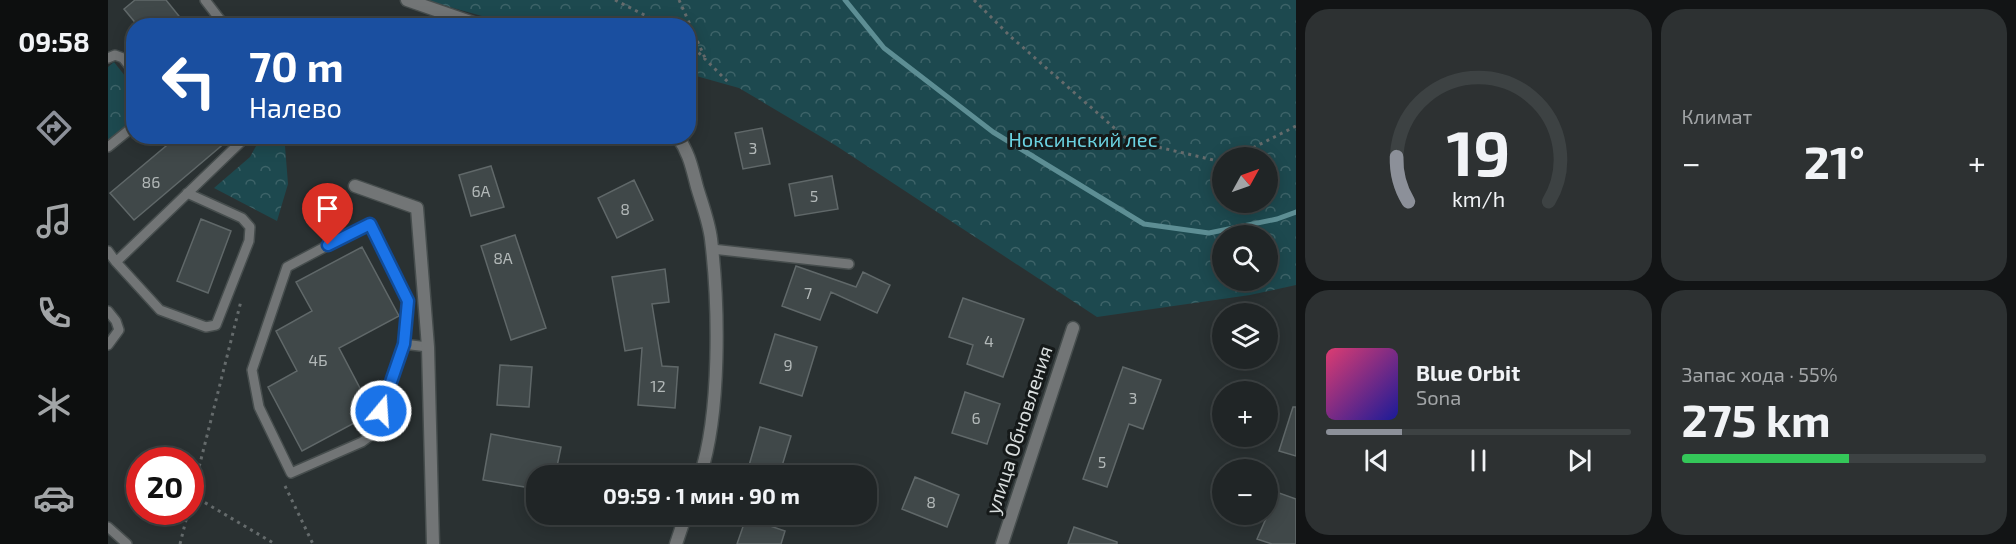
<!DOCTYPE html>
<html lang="ru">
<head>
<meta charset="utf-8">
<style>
	:root { --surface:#202526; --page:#2d3132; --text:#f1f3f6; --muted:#a2a5a7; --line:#3d4243; --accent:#8c9099 }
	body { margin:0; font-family:"Exo 2",sans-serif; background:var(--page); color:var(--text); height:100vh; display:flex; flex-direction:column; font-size:22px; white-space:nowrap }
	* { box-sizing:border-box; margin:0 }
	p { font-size:20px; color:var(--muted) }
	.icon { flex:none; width:33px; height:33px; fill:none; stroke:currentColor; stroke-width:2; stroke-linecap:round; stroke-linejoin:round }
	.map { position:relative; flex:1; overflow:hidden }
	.details { display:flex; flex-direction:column; gap:9px; padding:9px; background:#121415; width:720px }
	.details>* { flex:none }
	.top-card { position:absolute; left:18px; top:18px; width:570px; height:126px; border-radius:24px; box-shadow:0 3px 15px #0003,0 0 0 2px var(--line); background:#1a4fa0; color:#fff; overflow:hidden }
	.needle { width:39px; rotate:50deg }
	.tools { position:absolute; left:1104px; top:147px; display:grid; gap:12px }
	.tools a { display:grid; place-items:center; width:66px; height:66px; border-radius:50%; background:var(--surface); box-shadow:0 3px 15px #0003,0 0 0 2px var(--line); font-size:30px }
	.speed { position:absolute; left:18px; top:447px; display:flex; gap:12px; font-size:30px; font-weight:700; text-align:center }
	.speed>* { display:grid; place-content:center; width:78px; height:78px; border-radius:50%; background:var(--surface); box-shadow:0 3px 15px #0003,0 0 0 2px var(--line); line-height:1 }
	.speed .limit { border:9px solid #d22; background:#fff; color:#111 }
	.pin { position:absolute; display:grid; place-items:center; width:51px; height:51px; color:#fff; margin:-62px -26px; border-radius:50% 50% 50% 0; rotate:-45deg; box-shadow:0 0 6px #0007 }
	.pin .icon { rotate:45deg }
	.me { position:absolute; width:66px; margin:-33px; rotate:18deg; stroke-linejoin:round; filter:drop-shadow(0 0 4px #0008) }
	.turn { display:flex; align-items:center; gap:21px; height:126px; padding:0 24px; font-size:27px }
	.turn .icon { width:78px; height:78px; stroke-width:2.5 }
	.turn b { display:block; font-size:42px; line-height:51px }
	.big { font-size:45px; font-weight:700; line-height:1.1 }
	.details .widget { flex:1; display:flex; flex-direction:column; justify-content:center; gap:9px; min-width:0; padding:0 21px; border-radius:24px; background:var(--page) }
	.details .dial { align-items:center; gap:0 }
	.dial svg { height:156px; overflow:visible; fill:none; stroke:var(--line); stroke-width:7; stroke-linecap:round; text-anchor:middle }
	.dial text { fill:var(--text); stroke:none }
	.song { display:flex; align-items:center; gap:18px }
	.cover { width:72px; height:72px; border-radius:9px; background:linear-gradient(135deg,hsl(340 70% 55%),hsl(240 70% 35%)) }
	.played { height:6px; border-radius:3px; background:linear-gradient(90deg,var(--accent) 25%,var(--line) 25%) }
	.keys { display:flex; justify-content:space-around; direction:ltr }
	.heat { display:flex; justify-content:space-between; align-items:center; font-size:33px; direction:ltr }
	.charge { height:9px; border-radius:4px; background:linear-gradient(90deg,#34c759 55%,var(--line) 0) }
	.details .tiles { flex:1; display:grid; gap:9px; grid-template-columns:repeat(2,1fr) }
	.trip { position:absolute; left:418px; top:465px; width:351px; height:60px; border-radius:24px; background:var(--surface); box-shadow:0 3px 15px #0003,0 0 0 2px var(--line); font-weight:700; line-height:60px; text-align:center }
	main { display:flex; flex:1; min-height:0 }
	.tab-bar { display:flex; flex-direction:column; width:108px; justify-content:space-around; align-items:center; background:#0d0f0f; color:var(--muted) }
	.tab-bar .icon { width:42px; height:42px }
	.tab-bar .current { color:var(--accent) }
	.tab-bar b { font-size:27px; color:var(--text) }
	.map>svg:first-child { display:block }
	.park { fill:url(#park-crowns); fill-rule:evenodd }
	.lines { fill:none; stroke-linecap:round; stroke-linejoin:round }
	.stream { stroke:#5d8e94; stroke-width:5 }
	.building { fill:#404849; stroke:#606869; stroke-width:1.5 }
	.service-casing { stroke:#464d4d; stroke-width:12 }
	.minor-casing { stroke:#464d4d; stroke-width:15 }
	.path { stroke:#656b6c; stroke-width:3; stroke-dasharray:3 4.5; stroke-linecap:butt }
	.service { stroke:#727576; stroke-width:9 }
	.minor { stroke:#727576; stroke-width:12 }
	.route-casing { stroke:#114b97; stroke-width:15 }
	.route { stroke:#1a73e8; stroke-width:10 }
	.labels { text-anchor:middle; stroke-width:6; stroke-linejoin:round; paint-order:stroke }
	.number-label { font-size:16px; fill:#b2b8b8 }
	.park-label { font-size:20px; fill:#6bd3e2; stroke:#151919 }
	.street-label { font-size:20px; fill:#d8dddd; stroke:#151919 }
</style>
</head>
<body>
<main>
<nav class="tab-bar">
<b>09:58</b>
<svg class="icon current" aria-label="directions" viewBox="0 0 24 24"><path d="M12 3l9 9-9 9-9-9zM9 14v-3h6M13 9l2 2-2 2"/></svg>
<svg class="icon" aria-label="music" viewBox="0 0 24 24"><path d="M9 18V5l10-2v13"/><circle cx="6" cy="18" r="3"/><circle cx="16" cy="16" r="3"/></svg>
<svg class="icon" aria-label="phone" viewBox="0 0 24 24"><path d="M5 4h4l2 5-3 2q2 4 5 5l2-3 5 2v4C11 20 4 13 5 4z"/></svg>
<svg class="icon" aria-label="climate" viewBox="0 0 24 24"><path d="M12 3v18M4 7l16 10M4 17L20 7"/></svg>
<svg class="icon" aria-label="car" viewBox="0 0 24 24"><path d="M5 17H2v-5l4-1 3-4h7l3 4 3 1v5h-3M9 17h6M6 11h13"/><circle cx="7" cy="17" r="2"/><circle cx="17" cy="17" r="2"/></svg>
</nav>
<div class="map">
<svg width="1188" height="544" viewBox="0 0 1188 544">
	<defs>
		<pattern id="park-crowns" width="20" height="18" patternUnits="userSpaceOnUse" patternTransform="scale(1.5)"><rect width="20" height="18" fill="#1d494f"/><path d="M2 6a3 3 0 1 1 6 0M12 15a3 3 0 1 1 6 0" fill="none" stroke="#3d6368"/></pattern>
	</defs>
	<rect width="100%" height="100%" fill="#2a3132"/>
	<path class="park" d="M316 0H1188V285L1142 295 989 317 727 145 631 88 581 74 580 26 407 25ZM1114 158H1160V202H1114ZM1114 236H1160V280H1114Z
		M6 62 25 86V120L0 141V67Z
		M153 137H165L177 146 180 184 169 221 106 188 142 157Z"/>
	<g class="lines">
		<path class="stream" d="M737 0 776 48 885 132 1036 224 1101 233 1169 219 1188 212"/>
	</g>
	<path class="building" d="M27 0H58L79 26H30L16 9Z
		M654 128 662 164 635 169 627 133Z
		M70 136H125L26 220 2 193Z
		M383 166 396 207 363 216 351 175Z
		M724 176 730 209 687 216 681 184Z
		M526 180 545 220 509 238 490 198Z
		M93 219 123 231 100 293 69 281Z
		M407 235 438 328 403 340 373 246Z
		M254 247 291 316 231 348 265 413 194 451 160 387 189 371 168 331 204 311 188 282Z
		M688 266 748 287 755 272 782 285 769 313 723 292 712 320 674 306Z
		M557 269 561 302 544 304 554 366 570 367 567 408 530 405 534 348 517 351 504 277Z
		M855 298 916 319 895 377 859 364 865 345 841 337Z
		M667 334 709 347 694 396 652 383Z
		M392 365 424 367 421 407 389 405Z
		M1015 367 1053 380 1035 429 1021 424 999 487 975 479Z
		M857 392 892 404 879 444 844 433Z
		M1185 407H1188V456L1171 451Z
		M652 427 683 436 671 476H638Z
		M383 434 453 447 447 476H429V489L375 480Z
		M807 477 851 495 839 527 794 509Z
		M1160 489 1188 499V544H1164L1149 539 1160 514Z
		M638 518 677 531 673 544H629Z
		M966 527 1009 542V544H960Z"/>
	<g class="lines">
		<defs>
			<path id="service" d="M97 0 117 26
				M0 58 7 55 15 58 26 72
				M0 147 26 126
				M604 249 741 264
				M0 251 8 262 139 136
				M8 262 52 310 98 327 108 325 141 241 142 227 134 218 79 193
				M0 311 8 321 11 330 0 345
				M295 344 300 301 262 223 179 267 144 370 151 407 183 473 254 442 266 433 295 344 320 347
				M0 527 19 544"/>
			<path id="minor" d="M299 0 374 26
				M569 136C581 152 584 168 589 187 594 204 601 222 603 239 611 305 613 413 592 476
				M247 186 309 208 320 347 325 544
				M568 544 578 514
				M894 544 965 328"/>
		</defs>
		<use href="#service" class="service-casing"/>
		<use href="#minor" class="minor-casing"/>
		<path class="path" d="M507 0 558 26
			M571 0 597 58
			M866 0 902 36 1020 140 1114 162
			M580 42 620 82
			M1125 158 1188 126
			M177 486 205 544
			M84 495 167 544
			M82 503 133 301
			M72 544 80 512"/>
		<use href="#service" class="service"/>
		<use href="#minor" class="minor"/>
	</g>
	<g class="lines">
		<defs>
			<path id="route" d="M220 245 262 224 300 301 296 344 273 411"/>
		</defs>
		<use href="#route" class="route-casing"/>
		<use href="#route" class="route"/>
	</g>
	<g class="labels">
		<g class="number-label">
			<text x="645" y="154">3</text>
			<text x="43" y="188">86</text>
			<text x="373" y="197">6А</text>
			<text x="706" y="202">5</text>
			<text x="517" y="215">8</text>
			<text x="395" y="264">8А</text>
			<text x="700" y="299">7</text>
			<text x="881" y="347">4</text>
			<text x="210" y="366">4Б</text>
			<text x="680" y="371">9</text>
			<text x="550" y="392">12</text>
			<text x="1025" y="404">3</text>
			<text x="868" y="424">6</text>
			<text x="994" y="468">5</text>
			<text x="823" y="508">8</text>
		</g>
		<g class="park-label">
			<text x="975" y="147">Ноксинский лес</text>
		</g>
		<g class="street-label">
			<text transform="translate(911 430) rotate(-72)" y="7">улица Обновления</text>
		</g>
	</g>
</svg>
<div class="tools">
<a><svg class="needle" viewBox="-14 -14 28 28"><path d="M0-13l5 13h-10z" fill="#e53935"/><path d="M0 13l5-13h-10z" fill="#a2a5a7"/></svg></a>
<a><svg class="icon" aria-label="search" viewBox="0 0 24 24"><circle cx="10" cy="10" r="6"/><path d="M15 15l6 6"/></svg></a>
<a><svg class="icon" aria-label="layers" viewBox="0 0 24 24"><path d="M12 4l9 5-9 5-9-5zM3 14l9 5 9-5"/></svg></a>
<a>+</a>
<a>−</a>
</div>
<div class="speed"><div class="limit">20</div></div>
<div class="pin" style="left:220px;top:245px;background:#d93025"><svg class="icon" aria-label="arrive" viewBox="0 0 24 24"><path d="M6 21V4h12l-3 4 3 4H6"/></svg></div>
<svg class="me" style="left:273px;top:411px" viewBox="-20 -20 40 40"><circle r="17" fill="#1a73e8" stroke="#fff" stroke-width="3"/><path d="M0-11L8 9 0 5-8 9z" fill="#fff"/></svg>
<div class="trip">09:59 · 1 мин · 90 m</div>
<div class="top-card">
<div class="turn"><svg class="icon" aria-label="left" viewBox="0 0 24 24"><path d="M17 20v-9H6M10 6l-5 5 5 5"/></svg><div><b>70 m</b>Налево</div></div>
</div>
</div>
<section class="details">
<div class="tiles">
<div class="widget dial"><svg viewBox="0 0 100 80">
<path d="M14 69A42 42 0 1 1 86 69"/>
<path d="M14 69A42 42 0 0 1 8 46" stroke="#8c9099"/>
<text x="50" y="56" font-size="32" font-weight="700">19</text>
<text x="50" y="72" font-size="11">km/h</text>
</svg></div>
<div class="widget"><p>Климат</p>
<div class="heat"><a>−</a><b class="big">21°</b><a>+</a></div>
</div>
<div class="widget">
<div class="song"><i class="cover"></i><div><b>Blue Orbit</b><p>Sona</p></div></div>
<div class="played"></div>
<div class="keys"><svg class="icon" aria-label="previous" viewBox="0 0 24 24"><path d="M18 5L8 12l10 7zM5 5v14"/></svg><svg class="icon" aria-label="pause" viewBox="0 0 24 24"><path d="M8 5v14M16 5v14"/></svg><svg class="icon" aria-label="next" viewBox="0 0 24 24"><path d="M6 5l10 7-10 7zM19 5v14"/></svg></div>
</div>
<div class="widget"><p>Запас хода · 55%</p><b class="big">275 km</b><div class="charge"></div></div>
</div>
</section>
</main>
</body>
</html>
